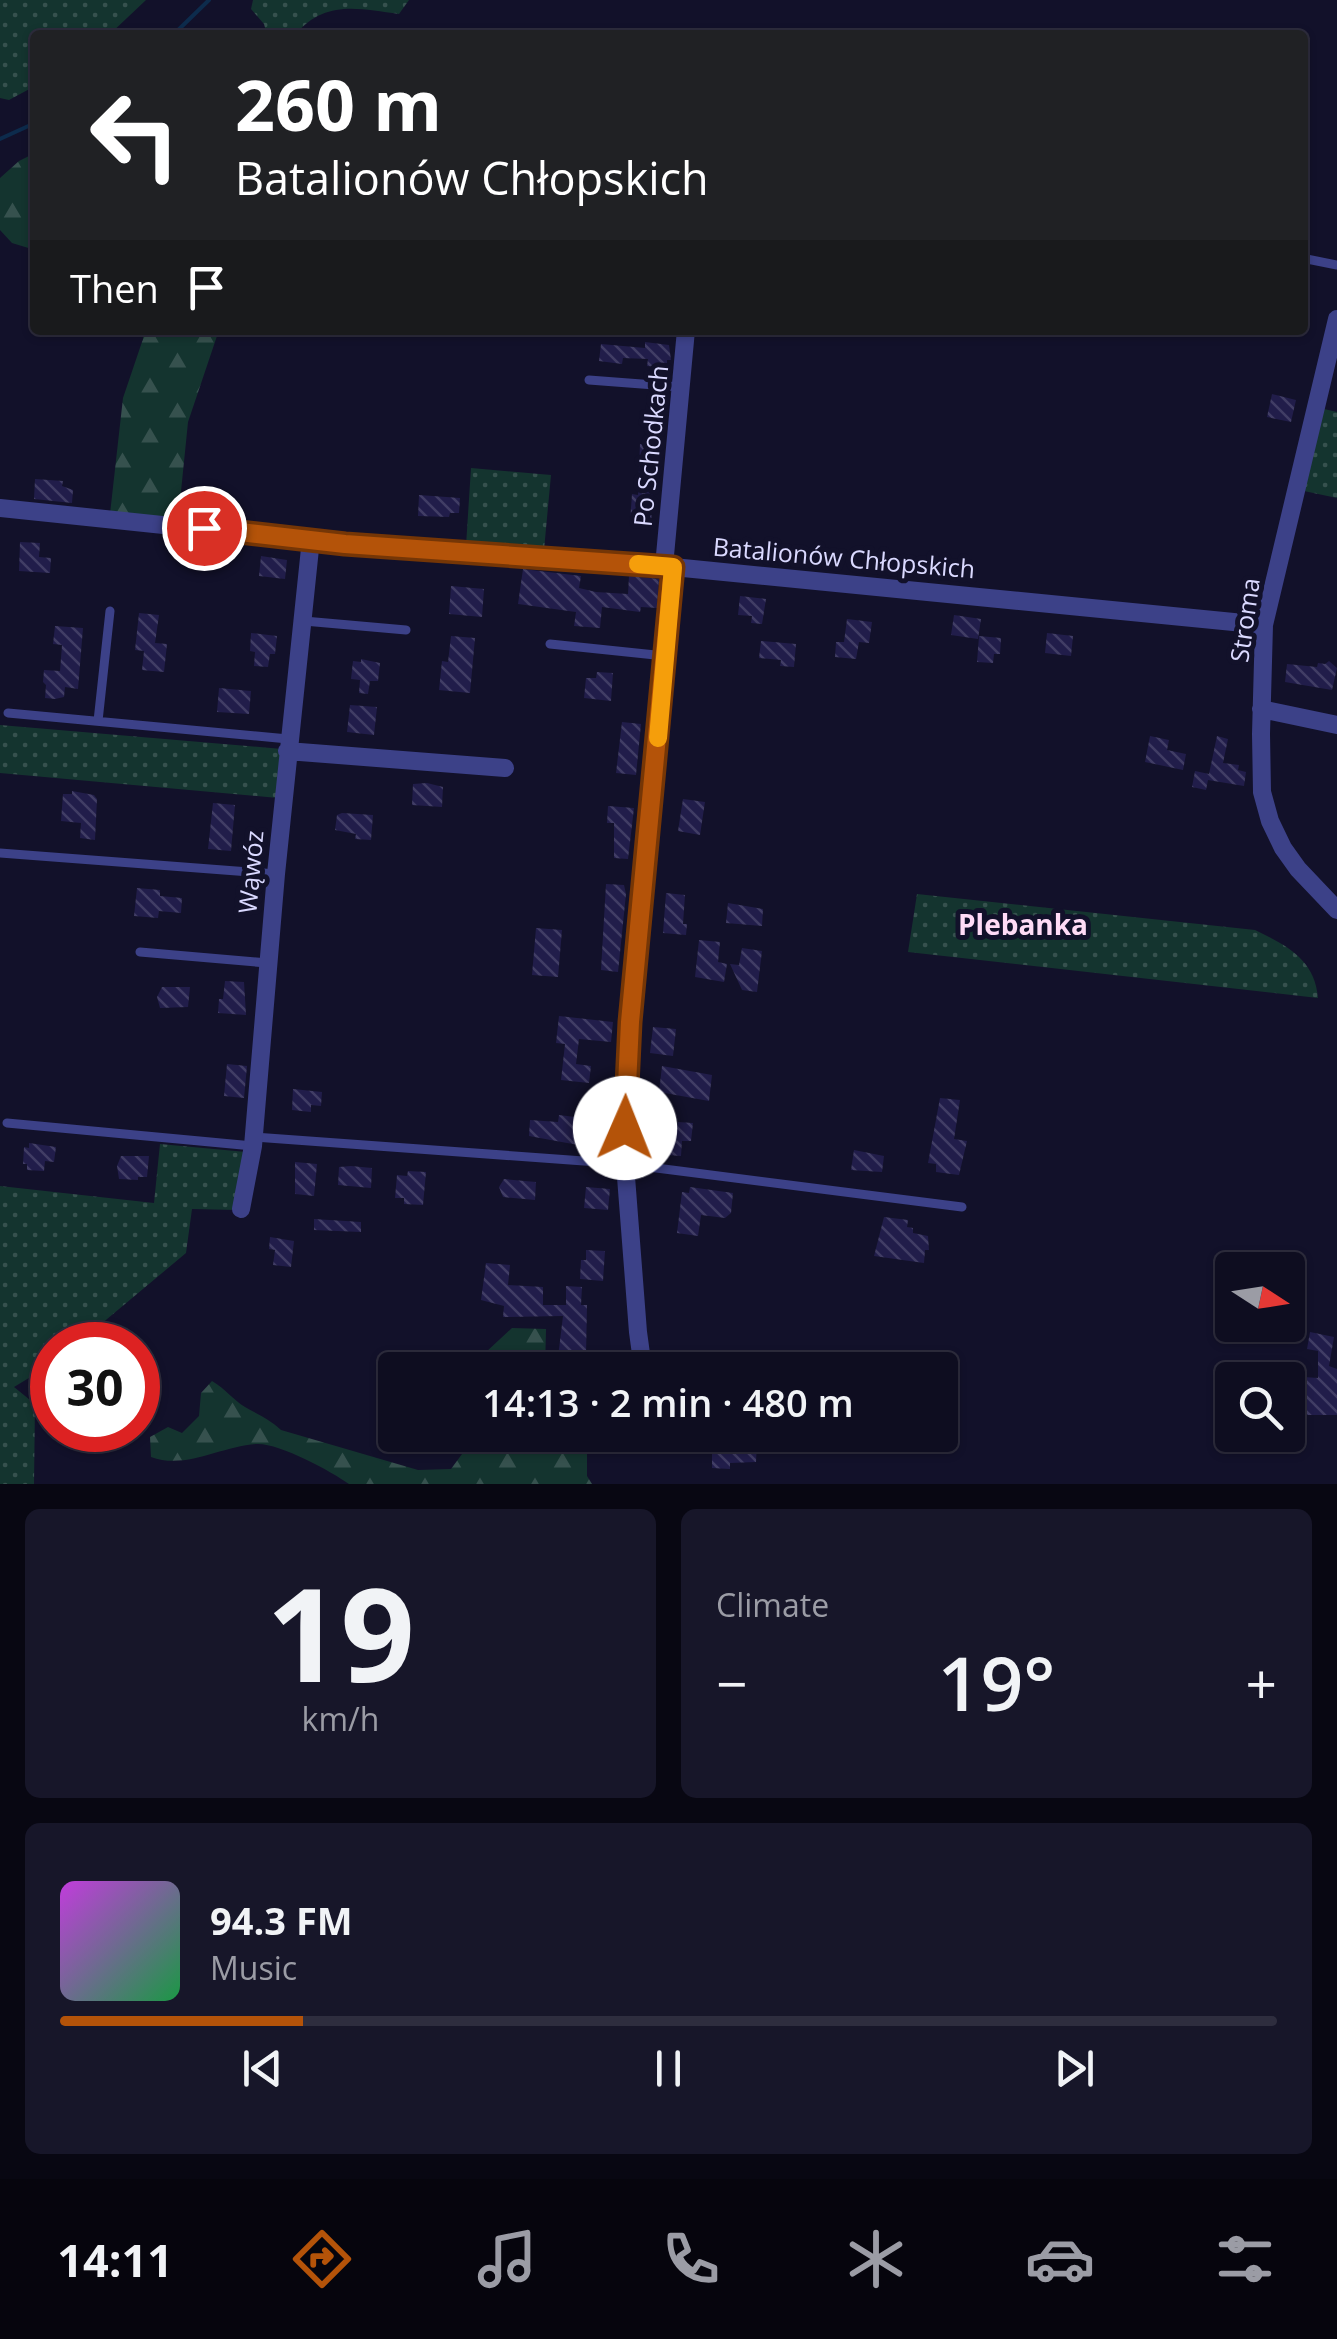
<!DOCTYPE html>
<html lang="en">
<head>
<meta charset="utf-8">
<style>
	:root { --surface:#0e0d20; --page:#171629; --text:#f1f3f6; --muted:#9b9ca5; --line:#2e2d3e; --accent:#b45309 }
	body { margin:0; font-family:"Open Sans",sans-serif; background:var(--page); color:var(--text); height:100vh; display:flex; flex-direction:column; font-size:38px; white-space:nowrap }
	* { box-sizing:border-box; margin:0 }
	p { font-size:32px; color:var(--muted) }
	.icon { flex:none; width:55px; height:55px; fill:none; stroke:currentColor; stroke-width:2; stroke-linecap:round; stroke-linejoin:round }
	.map { position:relative; height:1484px; overflow:hidden }
	.drawer { display:flex; flex-direction:column; gap:25px; padding:25px; background:#080712; flex:1 }
	.drawer>* { flex:none }
	.hud { position:absolute; left:30px; top:30px; width:1278px; height:305px; border-radius:10px; box-shadow:0 2px 8px #0004,0 0 0 2px var(--line); background:#202124; color:#fff; overflow:hidden }
	.needle { width:65px; rotate:102deg }
	.tools { position:absolute; left:1215px; top:1252px; display:grid; gap:20px }
	.tools a { display:grid; place-items:center; width:90px; height:90px; border-radius:10px; background:var(--surface); box-shadow:0 2px 8px #0004,0 0 0 2px var(--line); font-size:50px }
	.speed { position:absolute; left:30px; top:1322px; display:flex; gap:20px; font-size:50px; font-weight:700; text-align:center }
	.speed>* { display:grid; place-content:center; width:130px; height:130px; border-radius:50%; background:var(--surface); box-shadow:0 2px 8px #0004,0 0 0 2px var(--line); line-height:1 }
	.speed .limit { border:15px solid #d22; background:#fff; color:#111 }
	.pin { position:absolute; display:grid; place-items:center; width:85px; height:85px; color:#fff; margin:-42px; border:5px solid #fff; border-radius:50%; box-shadow:0 2px 10px #0007 }
	.me { position:absolute; width:110px; margin:-55px; rotate:1deg; stroke-linejoin:round; filter:drop-shadow(0 0 8px #0008) }
	.turn { display:flex; align-items:center; gap:35px; height:210px; padding:0 40px; font-size:45px }
	.turn .icon { width:130px; height:130px; stroke-width:2.5 }
	.turn b { display:block; font-size:70px; line-height:85px }
	.then { display:flex; align-items:center; height:95px; padding:0 40px; background:#0003; gap:20px; font-size:38px }
	.big { font-size:75px; font-weight:600; line-height:1.1 }
	.drawer .widget { flex:1; display:flex; flex-direction:column; justify-content:center; gap:15px; min-width:0; padding:0 35px; border-radius:15px; background:var(--page) }
	.drawer .dial { align-items:center; gap:0 }
	.dial b { font-size:130px; line-height:1 }
	.song { display:flex; align-items:center; gap:30px }
	.cover { width:120px; height:120px; border-radius:15px; background:linear-gradient(135deg,hsl(290 70% 55%),hsl(140 70% 35%)) }
	.played { height:10px; border-radius:5px; background:linear-gradient(90deg,var(--accent) 20%,var(--line) 20%) }
	.keys { display:flex; justify-content:space-around; direction:ltr }
	.heat { display:flex; justify-content:space-between; align-items:center; font-size:55px; direction:ltr }
	.drawer .tiles { flex:1; display:grid; gap:25px; grid-template-columns:1fr 1fr }
	.widget:last-child { grid-column:span 2 }
	.trip { position:absolute; left:378px; top:1352px; width:580px; height:100px; border-radius:10px; background:var(--surface); box-shadow:0 2px 8px #0004,0 0 0 2px var(--line); font-weight:600; line-height:100px; text-align:center }
	.dock { display:flex; height:160px; justify-content:space-around; align-items:center; background:#06050d; color:var(--muted) }
	.dock .icon { width:70px; height:70px }
	.dock .selected { color:var(--accent) }
	.dock b { font-size:45px; color:var(--text) }
	.map>svg:first-child { display:block }
	.green { fill:url(#green-dots) }
	.forest { fill:url(#forest-firs) }
	.lines { fill:none; stroke-linecap:round; stroke-linejoin:round }
	.stream { stroke:#0d2b4c; stroke-width:4 }
	.building { fill:url(#building-back-hatch) }
	.lane { stroke:#3c4188; stroke-width:9 }
	.street { stroke:#3c4188; stroke-width:18 }
	.route-casing { stroke:#753606; stroke-width:25 }
	.route { stroke:#b45309; stroke-width:18 }
	.slow { stroke:#f59e0b; stroke-width:18 }
	.labels { text-anchor:middle; stroke-width:10; stroke-linejoin:round; paint-order:stroke }
	.street-label { font-size:25px; fill:#dad9ff; stroke:#12112a }
	.neighbourhood-label { font-size:28px; font-weight:bold; fill:#ffdbf6; stroke:#12112a }
</style>
</head>
<body>
<div class="map">
<svg width="1337" height="1484" viewBox="0 0 1337 1484">
	<defs>
		<pattern id="green-dots" width="8" height="8" patternUnits="userSpaceOnUse" patternTransform="scale(2.5)"><rect width="8" height="8" fill="#14342f"/><path d="M2 2h.1M6 6h.1" fill="none" stroke="#36514e" stroke-width="1.8" stroke-linecap="round"/></pattern>
		<pattern id="forest-firs" width="22" height="20" patternUnits="userSpaceOnUse" patternTransform="scale(2.5)"><rect width="22" height="20" fill="#14342f"/><path d="M5 1l3.5 6h-7zM16 11l3.5 6h-7z" fill="#36514e"/></pattern>
		<pattern id="building-back-hatch" width="6" height="6" patternUnits="userSpaceOnUse" patternTransform="scale(2.5)"><rect width="6" height="6" fill="#211d4a"/><path d="M-1 5l2 2M0 0l6 6M5-1l2 2" fill="none" stroke="#413d65"/></pattern>
	</defs>
	<rect width="100%" height="100%" fill="#12112a"/>
	<path class="green" d="M0 0H146L109 35H35V86L9 100 0 98Z
		M253 0H409L399 14C357 8 324 0 295 35H267L264 24 251 9Z
		M1324 409 1337 412V498L1304 491Z
		M471 468 551 475 544 550 466 546Z
		M0 725 282 749 278 798 0 773Z
		M917 894 1255 930C1286 945 1315 959 1318 998L908 952Z
		M160 1144 246 1152 237 1210 192 1209 186 1253 76 1345H52V1364L14 1387 35 1404 34 1484H0V1186L154 1203Z"/>
	<path class="forest" d="M35 153V250L12 243 0 230V178L19 161Z
		M143 330H219L188 422 178 521 110 514 123 398 143 339Z
		M512 1328 546 1329 545 1370H494L485 1353Z
		M212 1381C226 1389 233 1400 245 1407 259 1415 269 1419 281 1430L418 1470 451 1469 476 1435H587V1476L592 1484H349C331 1471 279 1443 257 1444 221 1446 186 1470 151 1457L150 1437 168 1427 182 1433 199 1416 201 1393Z"/>
	<g class="lines">
		<path class="stream" d="M173 35 209 0
			M0 139 35 123"/>
	</g>
	<path class="building" d="M645 342 669 345 671 360H667V368L647 366 648 359 623 358 622 364 599 361 601 344 645 348Z
		M1272 394 1296 400 1291 422 1267 417Z
		M640 444 660 446 656 475H654L651 524 630 522 632 494 638 495Z
		M35 479 63 481 62 486 73 490 72 503 34 499Z
		M419 495 460 498 459 513H450L449 517 418 516Z
		M20 542 40 543 39 557 51 558 50 573 19 571Z
		M261 556 287 560 285 579 259 576Z
		M523 569 581 576 579 588 596 592 628 594 629 576 659 579 657 608 641 607 640 612 602 607 600 628 574 626 576 612 518 604Z
		M451 586 484 589 482 617 449 614Z
		M740 596 766 599 762 624 751 623 752 616 738 615Z
		M139 613 159 615 155 643 167 644 164 672 142 670 144 651 135 650Z
		M954 615 981 619 978 639 951 635Z
		M847 619 872 622 869 643 859 642 856 659 835 657 836 642H844Z
		M55 626 83 628 78 689 65 687 64 697 55 699 45 698 46 685 43 682 44 670 60 671 62 645 53 644Z
		M251 633 277 636 275 654H270L268 667 254 666 255 652 250 651Z
		M1047 633 1073 636 1071 656 1045 653Z
		M451 636 475 638 470 693 439 690 442 661 448 662Z
		M979 636 1001 638 1000 654H994L993 663 977 662Z
		M761 641 796 644 794 667 780 666 781 660 759 658Z
		M361 659 380 663 378 681H370L368 694 359 693 360 680 351 679 353 661 361 662Z
		M1329 661 1337 668 1332 690 1285 682 1287 664 1317 667 1318 663 1325 664Z
		M597 672 613 673 611 701 584 698 586 678H596Z
		M219 688 251 691 249 714 217 712Z
		M350 705 377 707 374 735 347 732Z
		M622 722 641 724 636 775 616 773Z
		M1150 736 1169 740 1167 750 1186 754 1183 770 1145 762Z
		M1217 736 1228 739 1223 763 1239 765 1238 770 1246 772 1244 786 1208 780 1206 790 1192 787 1195 771 1209 774Z
		M427 783 443 787 442 807 412 805 413 784Z
		M72 791 94 795 97 799 95 840 80 838 81 823 61 821 63 794H72Z
		M683 799 705 802 700 835 678 831Z
		M213 803 235 805 231 851 208 849Z
		M608 806 634 808 628 859 614 858V823H607Z
		M342 813 373 815 371 840 355 839 356 834 335 830 337 815Z
		M606 884 624 885 626 894 618 972 601 970Z
		M137 888 160 890V896L182 898 181 913 159 911 158 918 134 916Z
		M666 893 685 895 683 924H687L686 935 663 933Z
		M728 903 763 909 762 926 726 923Z
		M536 928 562 930 558 977 532 975Z
		M699 940 720 942 718 962 727 964 724 982 695 977Z
		M742 948 762 951 757 992 742 990 730 964 739 965Z
		M225 981 244 982 246 1015 218 1013 219 999H223Z
		M162 987H190L188 1007 160 1008 157 997Z
		M559 1016 613 1022 611 1042 579 1039 576 1064 591 1066 589 1083 561 1080 565 1044 556 1043Z
		M653 1027 676 1029 673 1056 650 1053Z
		M227 1064 247 1066 244 1098 224 1096Z
		M662 1066 712 1075 709 1101 659 1092Z
		M293 1089 322 1092 321 1106 311 1105V1112L292 1110Z
		M940 1098 960 1100 954 1139 967 1141 959 1175 936 1172V1164L928 1163Z
		M559 1115 575 1117 574 1126 580 1127 578 1145 529 1136 530 1120 558 1122Z
		M678 1122 693 1123 691 1141H682L681 1156 665 1155 666 1149 655 1148 657 1126 677 1127Z
		M29 1143 56 1147 54 1162 45 1161 44 1171 27 1170V1164H23L24 1147 29 1148Z
		M854 1150 884 1156 882 1172 851 1170Z
		M121 1156H149L147 1177H138V1180L119 1179 117 1166Z
		M295 1162 317 1164 314 1196 295 1194Z
		M351 1166 372 1168 371 1188 338 1185 339 1167Z
		M408 1171 426 1172 423 1205 404 1204V1198H395L397 1175 407 1176Z
		M504 1179 536 1182 535 1200 503 1197 499 1187Z
		M586 1187 610 1189 608 1210 584 1208Z
		M690 1187 733 1193 731 1213 725 1218 701 1215 698 1236 677 1233 682 1192 689 1193Z
		M884 1217 908 1220 907 1227 913 1228V1233L928 1236 929 1250H925L924 1263 874 1256Z
		M314 1219 361 1222V1232L314 1230Z
		M270 1237 294 1241 291 1267 273 1265 275 1250 269 1249Z
		M586 1250 605 1251 603 1281 580 1279 581 1260H586Z
		M486 1263 510 1265 508 1285 543 1287V1305H566V1286L582 1287 581 1305H587L586 1356 558 1357 563 1316 503 1317 504 1306 481 1300Z
		M1310 1332 1334 1337 1329 1366 1337 1369V1415H1292L1290 1376 1318 1378V1351L1307 1349Z
		M732 1435H746V1442H757L756 1462 730 1463V1469L712 1468V1442H732Z"/>
	<g class="lines">
		<path class="lane" d="M1302 258 1337 265
			M589 380 681 387
			M304 621 406 630
			M550 644 665 656
			M8 713 288 739
			M98 721 110 611
			M0 853 276 874
			M140 952 267 963
			M7 1123 253 1146
			M254 1137 625 1164 962 1207"/>
		<path class="street" d="M1337 319 1264 625 1261 734 1262 792 1270 821 1283 848 1298 869 1337 910
			M0 508 345 544 673 567 1264 625
			M664 566 686 330
			M1261 709 1337 725
			M287 751 505 768
			M241 1209 253 1146 276 874 311 539
			M651 1370 641 1354 638 1332 625 1164V1091L673 567"/>
	</g>
	<g class="lines">
		<defs>
			<path id="route" d="M204 528 345 544 673 567 630 1022 625 1128"/>
		</defs>
		<use href="#route" class="route-casing"/>
		<use href="#route" class="route"/>
		<path class="slow" d="M638 564 673 567 658 738"/>
	</g>
	<g class="labels">
		<g class="street-label">
			<text transform="translate(651 446) rotate(-84)" y="9">Po Schodkach</text>
			<text transform="translate(844 558) rotate(5)" y="9">Batalionów Chłopskich</text>
			<text transform="translate(1245 620) rotate(-82)" y="9">Stroma</text>
			<text transform="translate(251 872) rotate(-85)" y="9">Wąwóz</text>
		</g>
		<g class="neighbourhood-label">
			<text x="1023" y="935">Plebanka</text>
		</g>
	</g>
</svg>
<div class="tools">
<a><svg class="needle" viewBox="-14 -14 28 28"><path d="M0-13l5 13h-10z" fill="#e53935"/><path d="M0 13l5-13h-10z" fill="#9b9ca5"/></svg></a>
<a><svg class="icon" aria-label="search" viewBox="0 0 24 24"><circle cx="10" cy="10" r="6"/><path d="M15 15l6 6"/></svg></a>
</div>
<div class="speed"><div class="limit">30</div></div>
<div class="pin" style="left:204px;top:528px;background:#d93025"><svg class="icon" aria-label="arrive" viewBox="0 0 24 24"><path d="M6 21V4h12l-3 4 3 4H6"/></svg></div>
<svg class="me" style="left:625px;top:1128px" viewBox="-20 -20 40 40"><circle r="19" fill="#fff"/><path d="M0-13L10 11 0 6-10 11z" fill="#b45309"/></svg>
<div class="trip">14:13 · 2 min · 480 m</div>
<div class="hud">
<div class="turn"><svg class="icon" aria-label="left" viewBox="0 0 24 24"><path d="M17 20v-9H6M10 6l-5 5 5 5"/></svg><div><b>260 m</b>Batalionów Chłopskich</div></div>
<div class="then">Then<svg class="icon" aria-label="arrive" viewBox="0 0 24 24"><path d="M6 21V4h12l-3 4 3 4H6"/></svg></div>
</div>
</div>
<section class="drawer">
<div class="tiles">
<div class="widget dial"><b>19</b><p>km/h</p></div>
<div class="widget"><p>Climate</p>
<div class="heat"><a>−</a><b class="big">19°</b><a>+</a></div>
</div>
<div class="widget">
<div class="song"><i class="cover"></i><div><b>94.3 FM</b><p>Music</p></div></div>
<div class="played"></div>
<div class="keys"><svg class="icon" aria-label="previous" viewBox="0 0 24 24"><path d="M18 5L8 12l10 7zM5 5v14"/></svg><svg class="icon" aria-label="pause" viewBox="0 0 24 24"><path d="M8 5v14M16 5v14"/></svg><svg class="icon" aria-label="next" viewBox="0 0 24 24"><path d="M6 5l10 7-10 7zM19 5v14"/></svg></div>
</div>
</div>
</section>
<nav class="dock">
<b>14:11</b>
<svg class="icon selected" aria-label="directions" viewBox="0 0 24 24"><path d="M12 3l9 9-9 9-9-9zM9 14v-3h6M13 9l2 2-2 2"/></svg>
<svg class="icon" aria-label="music" viewBox="0 0 24 24"><path d="M9 18V5l10-2v13"/><circle cx="6" cy="18" r="3"/><circle cx="16" cy="16" r="3"/></svg>
<svg class="icon" aria-label="phone" viewBox="0 0 24 24"><path d="M5 4h4l2 5-3 2q2 4 5 5l2-3 5 2v4C11 20 4 13 5 4z"/></svg>
<svg class="icon" aria-label="climate" viewBox="0 0 24 24"><path d="M12 3v18M4 7l16 10M4 17L20 7"/></svg>
<svg class="icon" aria-label="car" viewBox="0 0 24 24"><path d="M5 17H2v-5l4-1 3-4h7l3 4 3 1v5h-3M9 17h6M6 11h13"/><circle cx="7" cy="17" r="2"/><circle cx="17" cy="17" r="2"/></svg>
<svg class="icon" aria-label="filters" viewBox="0 0 24 24"><path d="M4 7h16M4 17h16"/><circle cx="9" cy="7" r="2"/><circle cx="15" cy="17" r="2"/></svg>
</nav>
</body>
</html>
